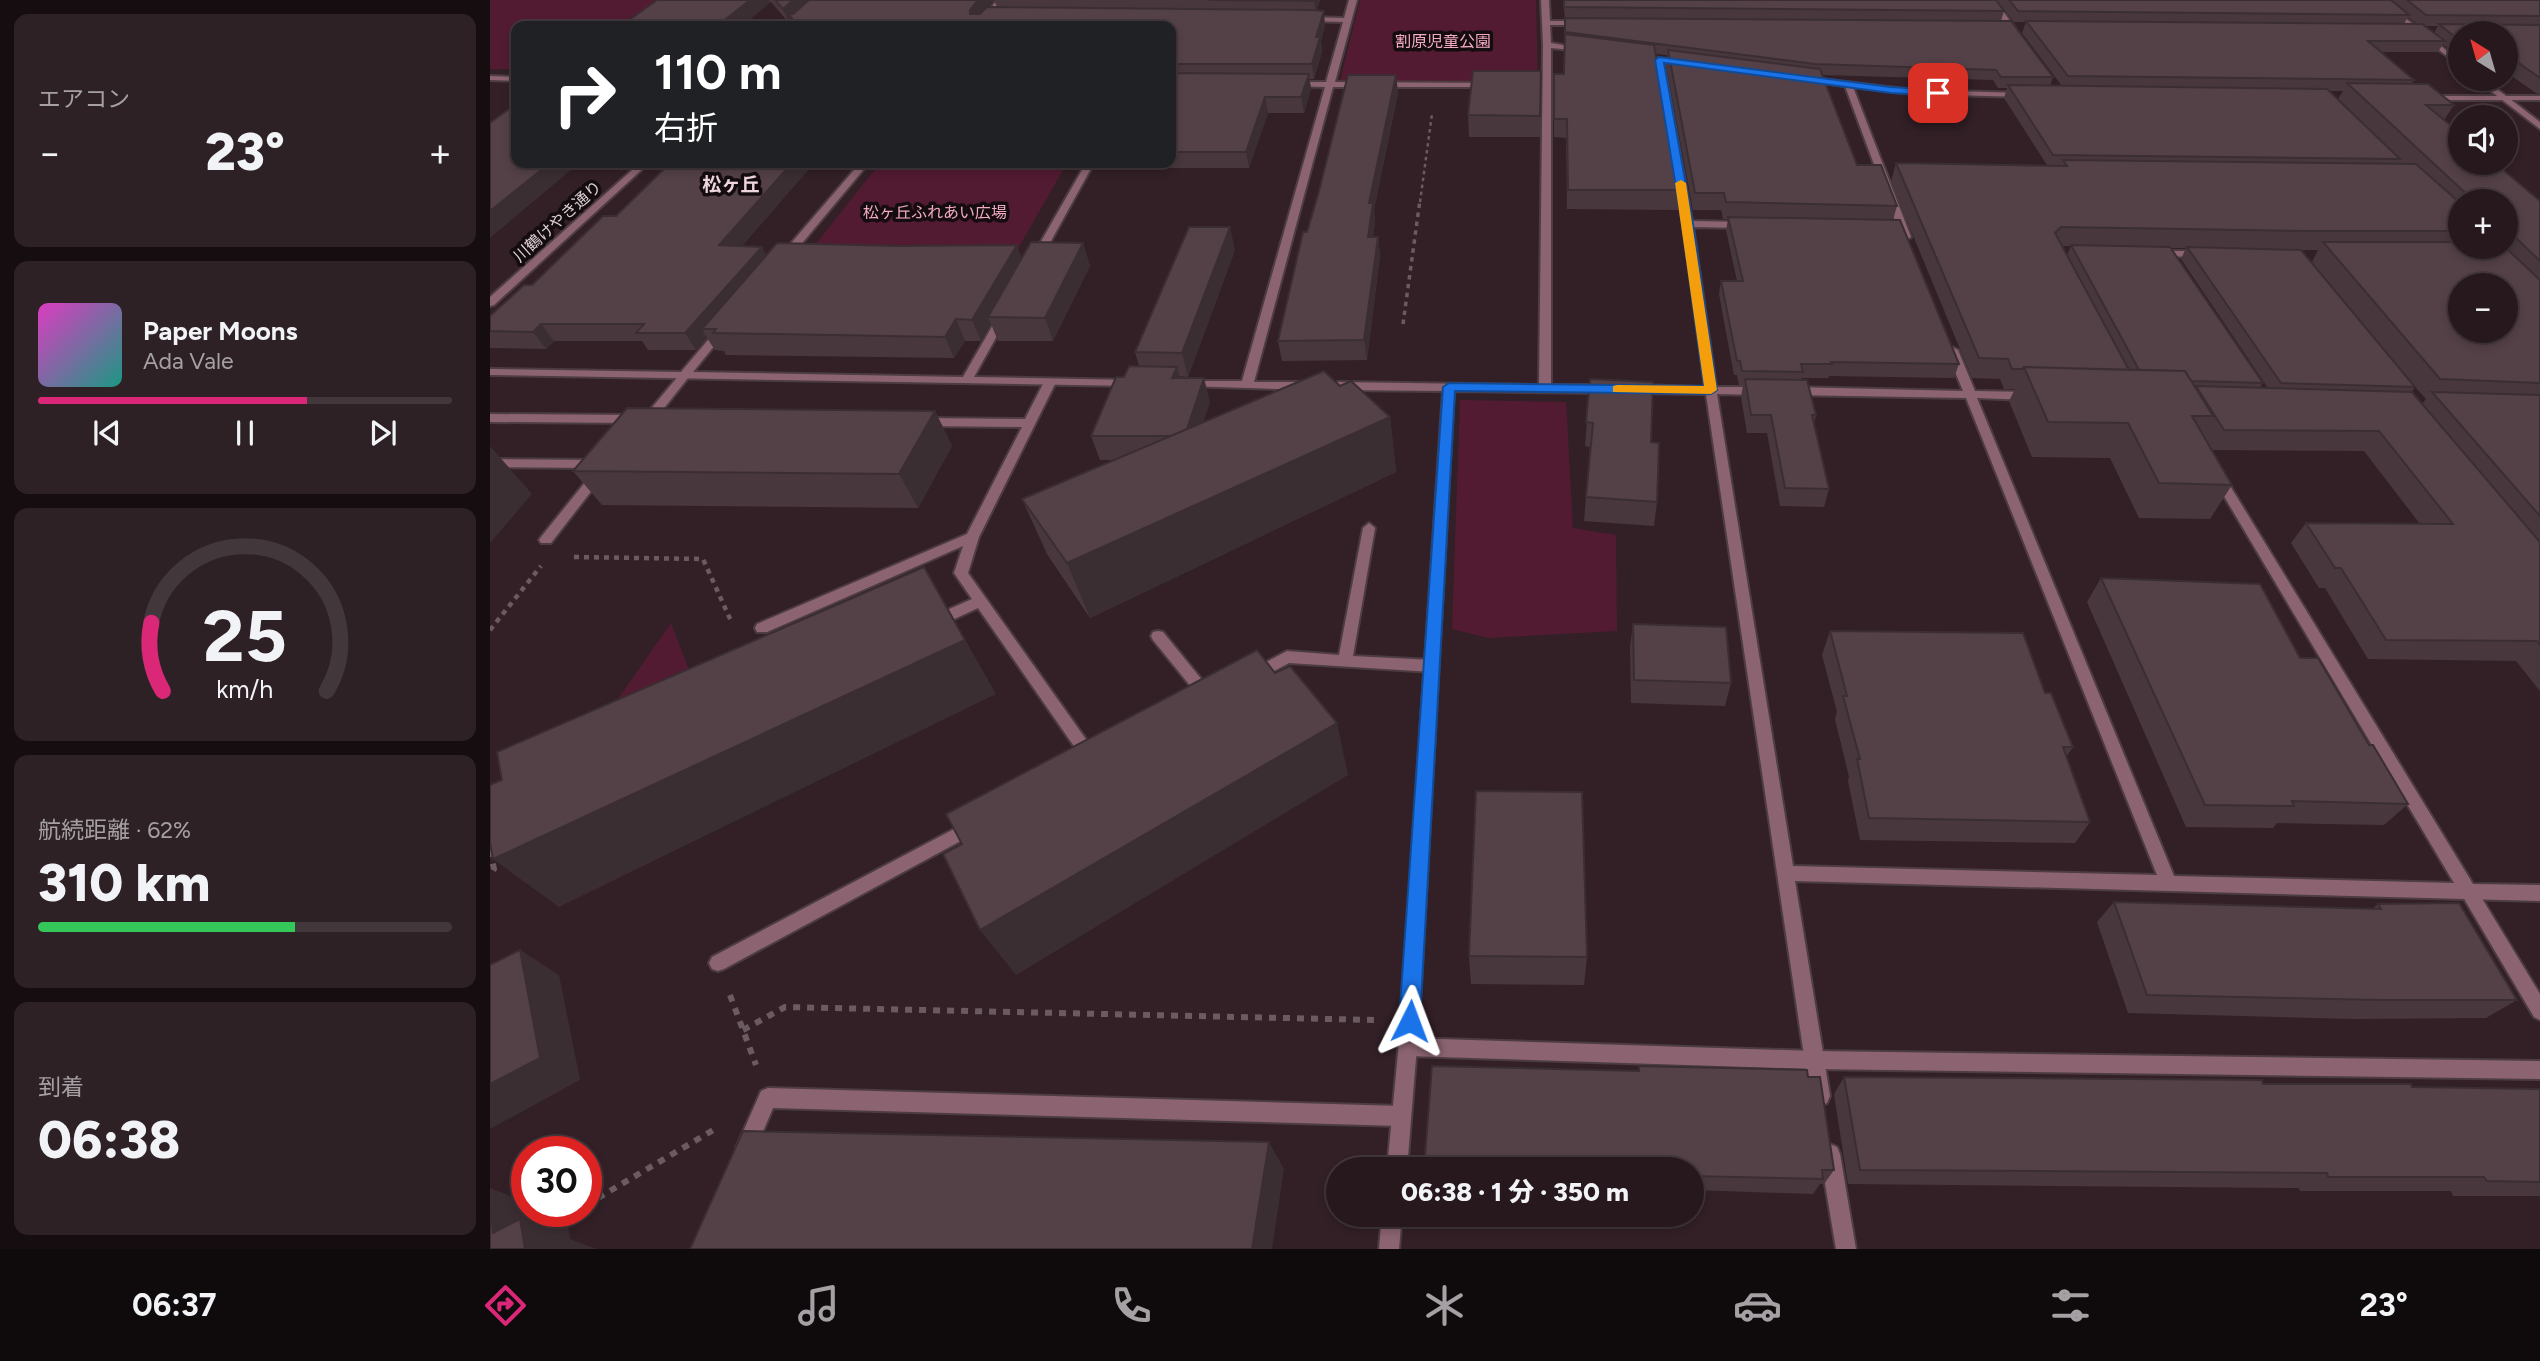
<!DOCTYPE html>
<html lang="ja">
<head>
<meta charset="utf-8">
<style>
	:root { --surface:#26181c; --page:#2e2125; --text:#f1f3f6; --muted:#a4a0a3; --line:#42373b; --accent:#db2777 }
	body { margin:0; font-family:Figtree,"Noto Sans JP",sans-serif; background:var(--page); color:var(--text); height:100vh; display:flex; flex-direction:column; font-size:26px; white-space:nowrap }
	* { box-sizing:border-box; margin:0 }
	p { font-size:23px; color:var(--muted) }
	.icon { flex:none; width:38px; height:38px; fill:none; stroke:currentColor; stroke-width:2; stroke-linecap:round; stroke-linejoin:round }
	.map { position:relative; flex:1; overflow:hidden }
	.panel { display:flex; flex-direction:column; gap:14px; padding:14px; background:#150d0f; width:490px }
	.panel>* { flex:none }
	.guide { position:absolute; left:21px; top:21px; width:665px; height:147px; border-radius:14px; box-shadow:0 4px 10px #0003,0 0 0 2px var(--line); background:#202124; color:#fff; overflow:hidden }
	.needle { width:46px; rotate:323deg }
	.buttons { position:absolute; left:1958px; top:21px; display:grid; gap:14px }
	.buttons a { display:grid; place-items:center; width:70px; height:70px; border-radius:50%; background:var(--surface); box-shadow:0 4px 10px #0003,0 0 0 2px var(--line); font-size:35px }
	.speed { position:absolute; left:21px; top:1136px; display:flex; gap:14px; font-size:35px; font-weight:700; text-align:center }
	.speed>* { display:grid; place-content:center; width:91px; height:91px; border-radius:50%; background:var(--surface); box-shadow:0 4px 10px #0003,0 0 0 2px var(--line); line-height:1 }
	.speed .limit { border:10px solid #d22; background:#fff; color:#111 }
	.pin { position:absolute; display:grid; place-items:center; width:60px; height:60px; color:#fff; margin:-30px; border-radius:14px; box-shadow:0 4px 10px #0006 }
	.me { position:absolute; width:77px; margin:-38px; rotate:3deg; stroke-linejoin:round; filter:drop-shadow(0 0 5px #0008) }
	.turn { display:flex; align-items:center; gap:24px; height:147px; padding:0 28px; font-size:32px }
	.turn .icon { width:91px; height:91px; stroke-width:2.5 }
	.turn b { display:block; font-size:49px; line-height:60px }
	.big { font-size:52px; font-weight:800; line-height:1.1 }
	.panel .tile { flex:1; display:flex; flex-direction:column; justify-content:center; gap:10px; min-width:0; padding:0 24px; border-radius:14px; background:var(--page) }
	.panel .dial { align-items:center; gap:0 }
	.dial svg { height:182px; overflow:visible; fill:none; stroke:var(--line); stroke-width:7; stroke-linecap:round; text-anchor:middle }
	.dial text { fill:var(--text); stroke:none }
	.song { display:flex; align-items:center; gap:21px }
	.cover { width:84px; height:84px; border-radius:10px; background:linear-gradient(135deg,hsl(310 70% 55%),hsl(170 70% 35%)) }
	.played { height:7px; border-radius:4px; background:linear-gradient(90deg,var(--accent) 65%,var(--line) 65%) }
	.keys { display:flex; justify-content:space-around; direction:ltr }
	.heat { display:flex; justify-content:space-between; align-items:center; font-size:38px; direction:ltr }
	.charge { height:10px; border-radius:5px; background:linear-gradient(90deg,#34c759 62%,var(--line) 0) }
	.trip { position:absolute; left:836px; top:1157px; width:378px; height:70px; border-radius:35px; background:var(--surface); box-shadow:0 4px 10px #0003,0 0 0 2px var(--line); font-weight:800; line-height:70px; text-align:center }
	.dock { display:flex; height:112px; justify-content:space-around; align-items:center; background:#0f0a0b; color:var(--muted) }
	.dock .icon { width:49px; height:49px }
	.dock .current { color:var(--accent) }
	.dock b { font-size:32px; color:var(--text) }
	main { display:flex; flex:1; min-height:0 }
	.map>svg:first-child { display:block }
	.green { fill:#521b32 }
	.lines { fill:none; stroke-linecap:round; stroke-linejoin:round }
	.service-casing { stroke:#4d3c42; stroke-width:4 }
	.pedestrian-casing { stroke:#4d3c42; stroke-width:4 }
	.minor-casing { stroke:#4d3c42; stroke-width:4 }
	.tertiary-casing { stroke:#4d3c42; stroke-width:4 }
	.path-far3 { stroke:#6b5b61; stroke-width:2.5; stroke-dasharray:3.5 3.5; stroke-linecap:butt }
	.path-far2 { stroke:#6b5b61; stroke-width:3.5; stroke-dasharray:4.5 4.5; stroke-linecap:butt }
	.path-far1 { stroke:#6b5b61; stroke-width:4.5; stroke-dasharray:5 5; stroke-linecap:butt }
	.path { stroke:#6b5b61; stroke-width:6; stroke-dasharray:7 7; stroke-linecap:butt }
	.service { fill:#8c6471; fill-rule:evenodd }
	.pedestrian { fill:#8c6471; fill-rule:evenodd }
	.minor { fill:#8c6471; fill-rule:evenodd }
	.tertiary { fill:#8c6471; fill-rule:evenodd }
	.wall { fill:#48383d; fill-rule:evenodd }
	.shaded-wall { fill:#3b2e32 }
	.building { fill:#544147; stroke:#3b2e32; stroke-width:2; fill-rule:evenodd }
	.route { fill:#1a73e8; stroke:#114b97; stroke-width:2 }
	.slow { fill:#f59e0b }
	.labels { text-anchor:middle; stroke-width:7; stroke-linejoin:round; paint-order:stroke }
	.far-park-label { font-size:16px; fill:#f3aac3; stroke:#140c0f }
	.far-street-label { font-size:16px; fill:#dcd0d4; stroke:#140c0f }
	.far-quarter-label { font-size:19px; font-weight:bold; fill:#efd6de; stroke:#140c0f }
</style>
</head>
<body>
<main>
<section class="panel">
<div class="tile"><p>エアコン</p>
<div class="heat"><a>−</a><b class="big">23°</b><a>+</a></div>
</div>
<div class="tile">
<div class="song"><i class="cover"></i><div><b>Paper Moons</b><p>Ada Vale</p></div></div>
<div class="played"></div>
<div class="keys"><svg class="icon" aria-label="previous" viewBox="0 0 24 24"><path d="M18 5L8 12l10 7zM5 5v14"/></svg><svg class="icon" aria-label="pause" viewBox="0 0 24 24"><path d="M8 5v14M16 5v14"/></svg><svg class="icon" aria-label="next" viewBox="0 0 24 24"><path d="M6 5l10 7-10 7zM19 5v14"/></svg></div>
</div>
<div class="tile dial"><svg viewBox="0 0 100 80">
<path d="M14 69A42 42 0 1 1 86 69"/>
<path d="M14 69A42 42 0 0 1 9 39" stroke="#db2777"/>
<text x="50" y="56" font-size="32" font-weight="700">25</text>
<text x="50" y="72" font-size="11">km/h</text>
</svg></div>
<div class="tile"><p>航続距離 · 62%</p><b class="big">310 km</b><div class="charge"></div></div>
<div class="tile"><p>到着</p><b class="big">06:38</b></div>
</section>
<div class="map">
<svg width="2050" height="1249" viewBox="0 0 2050 1249">
	<rect width="100%" height="100%" fill="#322026"/>
	<path class="green" d="M0 0H167L131 26H26V69H0Z
		M870 0H1046L1048 83 850 81Z
		M390 163H577L521 261 313 260Z
		M970 400 1076 402 1083 528 1126 535 1127 631 998 638 962 629Z
		M181 623 204 683 109 726Z"/>
	<g class="lines">
		<defs>
			<path id="service" d="M194 373 200 376 198 378 163 422H155V416L190 374Z
				M560 379 566 382 489 537 478 573 605 752 608 757 605 762 600 763 595 762 488 608 449 626H439L437 622 439 618 482 599 464 573 473 546 277 632H267L265 628 267 624 477 534 532 427 432 426 426 422 432 418 535 419 554 382Z
				M0 414 146 415 152 419 146 423 0 422Z
				M0 459 107 460 113 464 107 468 0 467Z
				M109 469 115 473 113 476 61 543H51L49 540 51 537 105 470Z
				M879 523 885 528 863 656 942 660 947 662 949 666 947 670 942 672 799 663 771 678H761L759 674 761 670 797 651 849 655 873 528Z
				M668 631 673 632 721 691 723 695 721 699H711L663 640 661 636 663 632Z
				M483 819 489 821 491 826 489 831 234 969 228 971 222 969 219 963 222 957Z
				M278 1088 911 1106 918 1109 921 1116 918 1123 911 1126 283 1108 263 1155 256 1158 249 1155 246 1148 271 1091Z"/>
			<path id="pedestrian" d="M1979 884 1985 887 2050 994V1020L2044 1017 1973 897 1971 892 1973 887Z
				M918 1038 1324 1051 2050 1061V1079L1324 1069 918 1056 911 1054 909 1047 911 1040Z"/>
			<path id="minor" d="M507 0H515L495 26H487Z
				M859 0H867L845 82 998 83 1002 85 998 87H843L764 382H817L823 386 817 390 694 386 692 384 698 381H752L835 87 801 86 797 84 801 82H836L853 22 818 21 814 19 818 17 854 18Z
				M1051 0H1059L1060 21H1093L1097 23 1093 25H1060L1061 43 1096 49 1092 51 1061 48V385H1118L1124 389 1118 393 964 391 929 1021 917 1169H897L911 1021 953 391 848 390 842 386 848 382 1049 385 1053 45Z
				M1497 0H1505L1530 35 1529 37H1523Z
				M1166 58 1173 60 1202 221 1254 222 1259 225 1254 228 1203 227 1226 387H1269L1275 391 1269 395 1227 394 1303 866 1667 875 1476 398 1303 395 1297 391 1303 387 1473 391 1456 350 1462 347 1468 350 1485 391 1538 392 1544 396 1538 400 1487 398 1684 876 1964 883 1722 476 1728 472 1734 476 1983 884 2050 885V901L1305 881 1340 1096 1337 1103 1330 1106 1323 1103 1320 1096 1216 394 1146 393 1140 389 1146 385 1215 387 1193 224Z
				M0 76 26 77V81L0 80Z
				M1314 77 1423 90 1534 93 1538 95 1534 97 1423 94 1363 87 1421 237 1416 240 1411 237 1355 86 1317 81 1313 79Z
				M1933 96H2050V100H1936L1932 98Z
				M370 163H379L298 260H290V256Z
				M596 163H604L551 259 542 261 541 259Z
				M1667 251H1713L1718 254 1713 257 1663 256 1662 254Z
				M513 313 518 316 484 377 642 380 648 383 642 386 0 375V369L191 372 229 327 233 326 238 329 203 372 473 377 508 316Z
				M1340 1144 1347 1147 1350 1154 1366 1249H1346L1330 1154 1333 1147Z
				M892 1214H912L909 1249H889Z"/>
			<path id="tertiary" d="M1883 0H1892L1970 61V66Z
				M1985 79H1994L2050 122V129Z
				M150 163H159L4 305 0 306V297Z"/>
		</defs>
		<use href="#service" class="service-casing"/>
		<use href="#pedestrian" class="pedestrian-casing"/>
		<use href="#minor" class="minor-casing"/>
		<use href="#tertiary" class="tertiary-casing"/>
		<path class="path-far3" d="M930 202 942 114"/>
		<path class="path-far2" d="M913 324 930 200"/>
		<path class="path-far1" d="M84 557 213 559 241 621
			M0 630 51 566"/>
		<path class="path" d="M0 850 4 869 0 875
			M240 995 266 1065
			M253 1030 295 1007 886 1020
			M96 1205 225 1129
			M71 1220 86 1211"/>
		<use href="#service" class="service"/>
		<use href="#pedestrian" class="pedestrian"/>
		<use href="#minor" class="minor"/>
		<use href="#tertiary" class="tertiary"/>
	</g>
	<path class="wall" d="M167 0H504L498 7H507L504 0H830L827 11 835 25 831 41 832 52 824 79H819L821 89 814 113H778L759 168H630L629 163H681V26H304L301 21 299 23 281 2Z
		M1073 0H1506L1514 11 1511 21 1563 77 1560 86H1572L1532 33 1536 22H1524L1507 0H2050V94L2046 93 2016 72V33H1970V53H1963L1953 44 1948 52H1892L1924 80 1922 83 1964 105 1954 120 2050 201V691L2026 661 1878 659 1835 588H1829L1801 543 1816 523 1930 524 1874 451 1722 450 1742 485 1720 519 1649 518 1620 458 1542 457 1519 401 1525 389H1514L1510 379 1482 378 1401 182 1406 163 1557 165 1514 98 1517 88H1508L1503 80 1332 75 1367 165 1407 206 1403 220 1469 364 1464 378 1339 376 1338 378H1312L1311 380 1326 415 1324 424 1339 489 1334 507 1290 506 1277 433H1257L1251 397 1253 385H1249L1247 375H1244L1229 294 1231 281H1247L1236 230 1238 219H1233L1231 210H1203L1176 65 1177 55 1166 54 1190 190 1188 210 1077 209 1076 138 1064 137V74H1074L1075 18ZM1918 17 1927 24H1914ZM1935 26H1948L1944 33ZM1840 91H1853L1848 99ZM1970 201H2016V247H1970ZM1572 246H1581L1577 255ZM1681 248H1696L1691 259 1778 388 1770 387 1773 383ZM1811 250H1828L1822 262 1896 352ZM1925 387 1936 399 1932 404 1922 392Z
		M1051 71 1050 137H979L978 115Z
		M906 75 908 93 884 210 885 222 883 237H888L890 256 877 360 792 361 788 341 817 232Z
		M180 163H324L252 246 272 247 276 255 532 259 593 243 600 266 563 341H508L501 324 491 341H475L464 358 236 355 234 351 225 350 217 338 206 350H158L152 341H64L56 349 0 348V316L42 285 126 216Z
		M745 250 698 377 689 376 720 402 713 422 850 386 900 417 906 472 600 618 557 554 532 499 625 460H610L601 436 634 377 649 366 645 352Z
		M1100 379 1161 442 1167 502 1164 526 1094 521 1100 447 1095 446Z
		M445 411 462 446 428 508 112 505 83 471Z
		M1611 578 1810 658 1879 745 1918 804 1894 825 1787 823 1783 828 1696 827 1597 602Z
		M1143 624 1241 683 1235 706 1141 703 1140 647Z
		M1340 631 1555 693 1583 747 1576 757 1600 822 1585 843 1370 840 1358 781 1359 777 1345 719 1347 712 1332 655Z
		M1624 902 1882 909 1888 904 2027 1000 1996 1018 1864 1019 1638 1013 1607 922Z
		M979 956 1097 957 1094 985 981 984Z
		M1149 1066 1318 1077 1344 1170 1334 1184H1330L1323 1194 1202 1190V1169L1148 1071Z
		M1354 1077 2050 1089V1196H1963L1961 1191H1810L1809 1188 1358 1184 1344 1094Z"/>
	<path class="shaded-wall" d="M260 0H279L281 2 252 26H227Z
		M303 0H325L303 20 298 14 301 21 299 23 293 9Z
		M488 0H504L485 24 480 10Z
		M824 0H830L826 15 824 1Z
		M834 11 835 25 831 41 832 52 824 79 822 64 826 37Z
		M819 74 821 89 814 113 811 97Z
		M906 75 908 93 884 210 885 222 880 256 878 237 879 203Z
		M775 97 778 113 759 168 756 152Z
		M60 163H89L0 238V211Z
		M302 163H324L238 262 229 245Z
		M740 227 745 250 698 377 692 353Z
		M888 237 890 256 877 360 874 340Z
		M593 243 600 266 563 341 555 318Z
		M527 245 534 265 498 317 501 324 491 341 482 320Z
		M272 247 281 263 212 329 217 338 206 350 195 333Z
		M466 319 475 341 464 358 455 337Z
		M51 324 64 341 56 349 43 332Z
		M687 367 693 390 682 378Z
		M714 378 720 402 701 460 694 436Z
		M445 411 462 446 428 508 409 474Z
		M900 417 906 472 600 618 577 563Z
		M0 446 42 494 0 543Z
		M434 567 506 694 69 907 3 859Z
		M847 723 858 775 526 975 490 930Z
		M30 950 69 975 90 1080 0 1129V1084Z
		M779 1142 794 1169 782 1249H762Z
		M0 1188 37 1203V1211H56L77 1219 80 1239 107 1249H35L3 1233 0 1209Z"/>
	<path class="building" d="M167 0H260L227 26H131Z
		M285 0H303L293 9Z
		M319 0H488L480 10V14H490L497 7 821 10 834 11 826 37H830L822 64H681V26H306L308 25 298 14H303Z
		M719 0H824V1Z
		M1074 0H1506L1514 11 1074 7Z
		M1519 0H1901L1919 15 1528 11Z
		M1917 0H2050V16L1936 15Z
		M1075 18 1521 21 1563 77H1511L1506 70 1325 64 1075 32Z
		M1536 21 1932 24 1955 41H1878L1924 80 1578 76Z
		M1949 24 2050 25V78L2016 54V33H1970V41Z
		M1075 34 1164 45 1190 190H1078L1077 119H1064V74H1074Z
		M1178 50 1330 69 1367 165H1391L1407 206 1236 202 1234 193H1205Z
		M983 71H1051L1050 116 978 115Z
		M681 73 819 74 811 97H775L756 152H681Z
		M858 75H906L879 203H883L878 237H888L874 340 788 341 813 232H817L828 195Z
		M1857 83 1938 84 1964 105H1936L1970 133V163H2005L2050 201V261L2021 233 2016 230V201H1984Z
		M1518 85 1837 89 1910 159 1563 155Z
		M26 104V163H60L0 211V123Z
		M1573 160 1926 164 1970 203V231H1819L1571 227 1565 233 1639 370 1534 367 1533 369H1522L1518 359 1489 358 1406 163 1577 166Z
		M180 163H302L229 245 272 247 195 333H146L154 324H51L43 332 0 331V316L34 285H42L113 216H126Z
		M1238 217 1410 220 1469 364 1341 362 1342 364H1311L1313 372 1252 371 1250 361H1247L1231 281H1253Z
		M699 227H740L692 353 645 352Z
		M541 242 593 243 555 318 498 317Z
		M1833 242H1970V247H2015L2050 280V383L1950 379ZM1970 285H2016V331H1970Z
		M287 243 406 246 527 245 482 320 466 319 455 337 223 333 226 329H212Z
		M1581 245 1680 247 1773 383 1701 381 1695 371 1649 370Z
		M1697 247 1811 250 1925 387 1791 383Z
		M639 366 687 367 682 378H714L697 429 681 436H601L626 377H634Z
		M1534 367 1695 371 1723 416H1702L1742 485 1669 483 1638 423 1558 422Z
		M834 371 850 386 861 381 900 417 577 563 532 499Z
		M1100 379 1163 382 1161 442 1169 443 1167 502 1096 497 1103 423 1096 422Z
		M1255 379 1317 380 1326 415H1322L1339 489 1295 488 1281 415H1261Z
		M1706 386 1922 392 2050 542V645L2047 641 1896 640 1851 568H1845L1816 523 1963 524 1889 431 1734 430Z
		M1942 392 2050 395V516Z
		M137 408 445 411 409 474 83 471Z
		M434 567 475 640 3 859 0 842V785L12 780 7 752Z
		M1611 578 1770 584 1810 658H1828L1879 745H1883L1918 804 1802 801 1804 806 1715 805Z
		M1143 624 1236 627 1241 683 1144 680Z
		M1340 631 1533 633 1555 693H1561L1583 747H1573L1600 822 1379 818 1367 759H1370L1353 696H1357Z
		M767 650 785 673 800 666 847 723 490 930 453 854 472 844 456 814Z
		M986 791 1092 792 1097 957 979 956Z
		M1624 902 1891 909 1888 904 1969 903 2027 1000H1890L1657 995Z
		M30 950 50 1058 0 1084V965Z
		M942 1066 1149 1071V1066L1317 1070 1318 1077H1330L1344 1170H1332L1333 1179 1202 1176V1169H934Z
		M1354 1077 1772 1080 1773 1084H1921L1922 1087 2050 1089V1182L1997 1181 1994 1177H1838L1837 1173 1370 1170Z
		M253 1131 779 1142 762 1249H200Z
		M0 1209 3 1233 30 1219 35 1249H0Z"/>
	<path class="route" d="M1169 57 1401 87 1448 90 1452 93 1448 96 1401 93 1174 63 1203 224 1227 390 1221 394 965 391 930 1021 927 1028 920 1031 912 1028 909 1021 953 387 959 383 1214 386 1192 224 1165 60Z"/>
	<path class="slow" d="M1191 180 1196 183 1227 390 1221 394 1123 392V386L1127 385 1214 386 1185 183Z"/>
	<g class="labels">
		<g class="far-park-label">
			<text x="953" y="47">割原児童公園</text>
			<text x="445" y="218">松ヶ丘ふれあい広場</text>
		</g>
		<g class="far-street-label">
			<text transform="translate(67 221) rotate(-42)" y="6">川鶴けやき通り</text>
		</g>
		<g class="far-quarter-label">
			<text x="241" y="191">松ヶ丘</text>
		</g>
	</g>
</svg>
<div class="buttons">
<a><svg class="needle" viewBox="-14 -14 28 28"><path d="M0-13l5 13h-10z" fill="#e53935"/><path d="M0 13l5-13h-10z" fill="#a4a0a3"/></svg></a>
<a><svg class="icon" aria-label="sound" viewBox="0 0 24 24"><path d="M4 9h4l5-4v14l-5-4H4zM17 9q2 3 0 6"/></svg></a>
<a>+</a>
<a>−</a>
</div>
<div class="speed"><div class="limit">30</div></div>
<div class="pin" style="left:1448px;top:93px;background:#d93025"><svg class="icon" aria-label="arrive" viewBox="0 0 24 24"><path d="M6 21V4h12l-3 4 3 4H6"/></svg></div>
<svg class="me" style="left:920px;top:1021px" viewBox="-20 -20 40 40"><path d="M0-17L14 15 0 8-14 15z" fill="#1a73e8" stroke="#fff" stroke-width="4"/></svg>
<div class="trip">06:38 · 1 分 · 350 m</div>
<div class="guide">
<div class="turn"><svg class="icon" aria-label="right" viewBox="0 0 24 24"><path d="M7 20v-9h11M14 6l5 5-5 5"/></svg><div><b>110 m</b>右折</div></div>
</div>
</div>
</main>
<nav class="dock">
<b>06:37</b>
<svg class="icon current" aria-label="directions" viewBox="0 0 24 24"><path d="M12 3l9 9-9 9-9-9zM9 14v-3h6M13 9l2 2-2 2"/></svg>
<svg class="icon" aria-label="music" viewBox="0 0 24 24"><path d="M9 18V5l10-2v13"/><circle cx="6" cy="18" r="3"/><circle cx="16" cy="16" r="3"/></svg>
<svg class="icon" aria-label="phone" viewBox="0 0 24 24"><path d="M5 4h4l2 5-3 2q2 4 5 5l2-3 5 2v4C11 20 4 13 5 4z"/></svg>
<svg class="icon" aria-label="climate" viewBox="0 0 24 24"><path d="M12 3v18M4 7l16 10M4 17L20 7"/></svg>
<svg class="icon" aria-label="car" viewBox="0 0 24 24"><path d="M5 17H2v-5l4-1 3-4h7l3 4 3 1v5h-3M9 17h6M6 11h13"/><circle cx="7" cy="17" r="2"/><circle cx="17" cy="17" r="2"/></svg>
<svg class="icon" aria-label="filters" viewBox="0 0 24 24"><path d="M4 7h16M4 17h16"/><circle cx="9" cy="7" r="2"/><circle cx="15" cy="17" r="2"/></svg>
<b>23°</b>
</nav>
</body>
</html>
